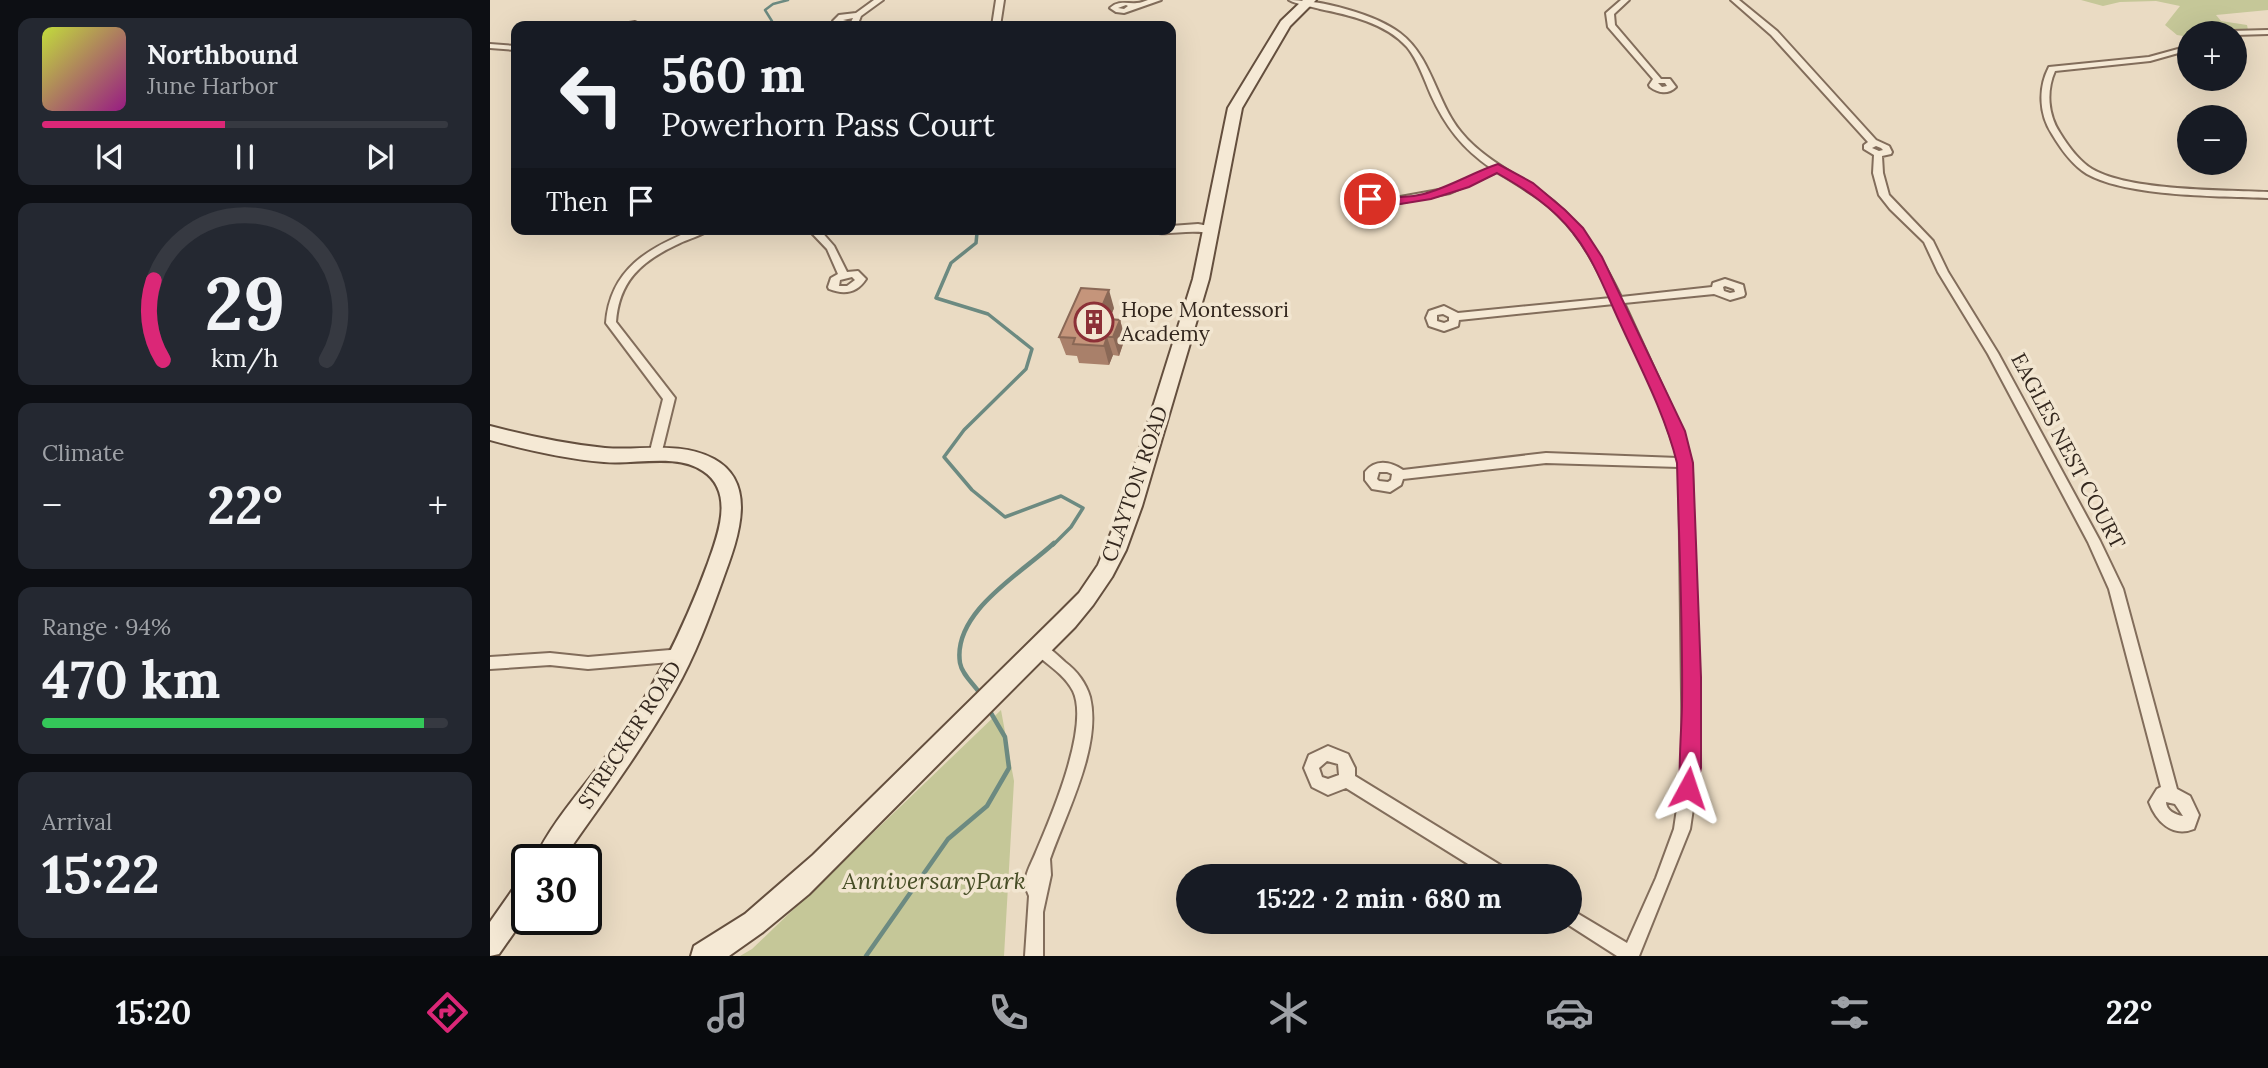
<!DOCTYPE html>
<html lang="en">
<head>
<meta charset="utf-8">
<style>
	:root { --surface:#171b24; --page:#242831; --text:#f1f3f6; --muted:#9ea1a6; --line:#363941; --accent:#db2777 }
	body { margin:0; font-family:Lora,serif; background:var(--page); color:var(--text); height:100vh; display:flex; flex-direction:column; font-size:26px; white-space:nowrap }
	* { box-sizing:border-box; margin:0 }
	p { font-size:23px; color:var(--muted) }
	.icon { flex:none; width:38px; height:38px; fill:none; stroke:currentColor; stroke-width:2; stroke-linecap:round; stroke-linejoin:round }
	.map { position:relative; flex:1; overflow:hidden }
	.panel { display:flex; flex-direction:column; gap:18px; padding:18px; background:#0d0f14; width:490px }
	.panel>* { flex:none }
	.hud { position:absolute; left:21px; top:21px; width:665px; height:214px; border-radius:14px; box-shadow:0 7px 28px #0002; background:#171b24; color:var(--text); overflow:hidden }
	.controls { position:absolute; left:1687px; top:21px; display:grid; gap:14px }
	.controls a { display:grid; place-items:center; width:70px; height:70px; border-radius:50%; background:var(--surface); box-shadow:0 7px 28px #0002; font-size:35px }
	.speed { position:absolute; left:21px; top:844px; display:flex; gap:14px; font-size:35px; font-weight:700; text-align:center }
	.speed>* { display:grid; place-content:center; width:91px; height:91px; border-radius:50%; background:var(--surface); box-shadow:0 7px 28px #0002; line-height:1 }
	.speed .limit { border:4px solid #111; border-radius:10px; background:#fff; color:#111 }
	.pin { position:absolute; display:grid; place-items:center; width:60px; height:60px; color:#fff; margin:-30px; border:4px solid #fff; border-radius:50%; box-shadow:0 2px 7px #0007 }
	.me { position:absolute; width:77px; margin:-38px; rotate:5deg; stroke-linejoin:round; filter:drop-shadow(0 0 5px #0008) }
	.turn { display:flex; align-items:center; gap:24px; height:147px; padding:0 35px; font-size:32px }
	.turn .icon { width:91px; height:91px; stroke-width:2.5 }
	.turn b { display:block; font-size:49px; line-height:60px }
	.then { display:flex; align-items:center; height:66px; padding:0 35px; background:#0003; gap:14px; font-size:26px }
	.big { font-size:52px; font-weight:700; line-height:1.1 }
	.panel .tile { flex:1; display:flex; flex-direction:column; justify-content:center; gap:10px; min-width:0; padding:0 24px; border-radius:14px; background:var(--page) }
	.panel .dial { align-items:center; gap:0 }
	.dial svg { height:182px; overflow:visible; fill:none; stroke:var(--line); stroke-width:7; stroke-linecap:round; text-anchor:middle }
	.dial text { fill:var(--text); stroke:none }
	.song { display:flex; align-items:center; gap:21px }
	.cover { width:84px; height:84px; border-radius:10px; background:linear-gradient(135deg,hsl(70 70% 55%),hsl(310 70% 35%)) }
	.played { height:7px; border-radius:4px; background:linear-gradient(90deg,var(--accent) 45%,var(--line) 45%) }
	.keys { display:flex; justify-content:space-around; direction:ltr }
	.heat { display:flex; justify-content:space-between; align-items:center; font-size:38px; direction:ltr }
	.charge { height:10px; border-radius:5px; background:linear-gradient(90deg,#34c759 94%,var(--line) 0) }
	.trip { position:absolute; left:686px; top:864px; width:406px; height:70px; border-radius:35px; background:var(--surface); box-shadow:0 7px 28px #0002; font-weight:700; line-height:70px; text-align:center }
	.tabs { display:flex; height:112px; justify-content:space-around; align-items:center; background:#090b0e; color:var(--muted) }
	.tabs .icon { width:49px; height:49px }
	.tabs .on { color:var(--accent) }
	.tabs b { font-size:32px; color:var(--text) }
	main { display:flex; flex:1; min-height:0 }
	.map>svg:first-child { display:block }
	.green { fill:#c5c798 }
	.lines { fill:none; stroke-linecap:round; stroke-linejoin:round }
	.stream-far2 { stroke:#6c8a81; stroke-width:2.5 }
	.stream-far1 { stroke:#6c8a81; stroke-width:3.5 }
	.stream { stroke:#6c8a81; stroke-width:4.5 }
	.street-casing { stroke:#826d5b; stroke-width:4 }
	.secondary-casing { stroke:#644f3e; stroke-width:4 }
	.street { fill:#f5e9d5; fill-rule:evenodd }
	.secondary { fill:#f5e9d5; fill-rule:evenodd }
	.wall { fill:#a9806a }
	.shaded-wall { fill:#8a6856 }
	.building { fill:#c5957b; stroke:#8a6856; stroke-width:2 }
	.route { fill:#db2777; stroke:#8e194d; stroke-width:2 }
	.labels { text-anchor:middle; stroke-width:7; stroke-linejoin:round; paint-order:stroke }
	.poi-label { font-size:21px; fill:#33271e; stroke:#f2e6d1; text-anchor:start }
	.street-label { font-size:21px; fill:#33271e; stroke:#f2e6d1 }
	.near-park-label { font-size:24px; font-style:italic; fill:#474e26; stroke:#f2e6d1 }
</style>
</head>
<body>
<main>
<section class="panel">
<div class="tile">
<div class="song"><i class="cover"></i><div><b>Northbound</b><p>June Harbor</p></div></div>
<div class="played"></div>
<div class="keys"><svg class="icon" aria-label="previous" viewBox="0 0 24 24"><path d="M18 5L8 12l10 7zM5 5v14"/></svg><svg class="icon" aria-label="pause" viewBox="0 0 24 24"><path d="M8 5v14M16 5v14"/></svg><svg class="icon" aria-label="next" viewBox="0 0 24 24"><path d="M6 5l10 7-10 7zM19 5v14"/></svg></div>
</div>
<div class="tile dial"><svg viewBox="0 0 100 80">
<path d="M14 69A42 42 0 1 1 86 69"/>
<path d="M14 69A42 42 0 0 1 10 34" stroke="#db2777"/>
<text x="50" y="56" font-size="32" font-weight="700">29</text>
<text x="50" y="72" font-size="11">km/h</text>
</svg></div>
<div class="tile"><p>Climate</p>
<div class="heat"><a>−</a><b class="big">22°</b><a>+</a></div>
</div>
<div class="tile"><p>Range · 94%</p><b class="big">470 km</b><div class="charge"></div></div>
<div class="tile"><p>Arrival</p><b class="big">15:22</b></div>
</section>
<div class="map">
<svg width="1778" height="956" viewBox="0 0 1778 956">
	<rect width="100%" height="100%" fill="#eadbc3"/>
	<path class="green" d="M1591 0H1778V10L1726 15 1731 21 1757 25 1758 30 1699 33V37L1687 35 1675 25 1690 6 1666 1 1630 2 1613 6Z
		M511 710 524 781 514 956H250L262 949Z"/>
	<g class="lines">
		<path class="stream-far2" d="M285 26 275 10 283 4 298 0
			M487 234V229"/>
		<path class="stream-far1" d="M487 233 486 243 461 263 446 298 498 314 542 349 536 369 474 430 454 457 482 490 515 517 571 496 593 508 581 527 563 545"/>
		<path class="stream" d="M491 695C485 685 472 675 470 663 462 612 532 573 564 543
			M376 956 458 839 497 806 519 768 515 737 498 708"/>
		<defs>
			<path id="street" d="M384 0H393L371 16 367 26H360L343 21 349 15 366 13ZM363 18 361 22 353 20Z
				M506 0H514L510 26H502Z
				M658 0H671L634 13 626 12 620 8C629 0 637 4 647 3 651 3 654 1 658 0ZM636 5 638 6 634 9 628 8Z
				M799 0C831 0 885 14 910 33 942 57 946 102 971 132 992 158 1024 173 1051 192 1089 218 1111 256 1131 297L1222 287 1223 283 1235 279 1253 285 1255 294 1254 296 1240 300 1224 294 1134 303 1189 423 1202 471 1209 768 1200 829 1149 956H1127L1074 922H1080V909L1137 943 1166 878 1184 829 1193 768 1189 467 1056 463 913 479 911 485 900 492 882 489 875 480V472C885 459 900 461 913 470L1056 453 1188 458 1171 408 1124 304 969 320 968 326 954 331 939 326 936 318 939 311 954 306 968 313 1121 298C1107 268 1092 238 1069 216 1051 198 1028 185 1007 172L960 193 903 204 901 208 890 213 877 211 872 203C880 194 889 193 899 199L954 189 1001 168C973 149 955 126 941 95 934 79 928 60 917 47 896 23 859 15 830 9 820 6 808 5 799 0ZM885 201H889L893 205 883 206 882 204ZM1235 286 1244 289 1245 292 1240 293 1234 291 1233 287ZM953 314 959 317V321L954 323 947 321V315ZM889 472H897L902 474 901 480 898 482 889 481 887 479Z
				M1131 0H1139L1124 14 1125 25 1171 79H1180L1186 87C1178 95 1168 93 1160 87L1159 85 1163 79 1118 27 1116 13ZM1168 83H1175L1177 86 1172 87Z
				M1241 0H1249L1287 31 1386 140 1399 146 1402 152 1401 154 1392 156 1393 173 1399 195 1443 241 1458 272 1508 353 1610 541 1633 589 1687 789 1700 796 1709 815 1704 829C1682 838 1666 821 1659 802L1667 789 1671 787 1619 589 1598 542 1498 354 1448 272 1434 242 1400 209 1389 195 1383 173 1384 155 1374 149V145L1378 142 1281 35ZM1386 146 1391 148 1393 150 1389 151 1382 148ZM1676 802 1685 804 1693 816C1685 815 1676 810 1676 802Z
				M145 22 154 26H132L133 24Z
				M1778 30V34L1745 35V33H1737L1741 31Z
				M0 44 26 46V50L0 48Z
				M1699 46V50L1660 61 1565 71C1556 91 1558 115 1570 133 1578 146 1589 161 1602 169 1639 191 1733 190 1778 192V198C1730 196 1638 197 1597 174 1582 165 1571 149 1562 134 1549 114 1548 88 1559 67L1659 57Z
				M708 224 719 226 727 231 722 234C700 227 670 239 651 229H681V226Z
				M206 229H221C211 236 197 239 186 245 150 262 129 282 126 322L185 398 171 455 165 460 159 455 173 399 116 323C120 269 159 247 206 229Z
				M318 229H329L344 246 357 272 368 271 376 279C367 293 354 295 339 289L338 287 341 278 348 274 337 249ZM362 277 365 280 357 286H349L350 280Z
				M549 643C559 646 567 655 575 662 587 671 596 683 600 697 612 746 576 813 560 859L561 875 553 912V956H535L539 896 535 886 536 877C538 868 543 860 546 852 561 817 600 726 583 691 575 675 557 664 544 653L542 649 544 645Z
				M192 649 197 651 199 655 197 659 192 661 98 669 60 665 0 669V657L60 653 98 657Z
				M838 746 858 754 865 768V776L1020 871 1022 877H999L856 788 838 795 822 787 814 768 819 755ZM837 761 848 764 849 775 838 779 832 777 829 768Z"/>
			<path id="secondary" d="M813 0H826L800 26 752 108 719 279 652 506 636 550 622 577 603 605 585 627 319 894 273 932 239 956H201L204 946 255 914 323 855 569 613 589 593 608 565 632 506 703 279 738 108 791 21Z
				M0 426C38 436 76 444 115 448 151 451 191 441 224 459 270 484 246 543 233 579 219 618 205 656 185 691 152 750 111 804 73 859H45C61 822 97 784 121 750 163 691 193 631 218 563 228 535 245 492 213 471 187 453 144 465 114 462 76 459 37 450 0 440Z
				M37 878V914L9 954 0 956V922L28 882Z"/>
		</defs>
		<use href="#street" class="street-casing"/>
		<use href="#secondary" class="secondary-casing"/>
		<use href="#street" class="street"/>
		<use href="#secondary" class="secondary"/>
	</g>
	<path class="wall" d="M624 308 620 319 630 320 635 338 629 356 623 355 619 365 589 363 587 356 576 355 569 337Z"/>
	<path class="shaded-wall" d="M619 290 624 308 612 337 607 318Z
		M630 320 635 338 629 356 623 337Z
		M617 337 623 355 619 365 614 346Z"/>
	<path class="building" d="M591 288 619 290 607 318 630 320 623 337H617L614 346 583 344 585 338 569 337Z"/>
	<path class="route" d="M1008 164 1043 183 1075 210 1093 228 1112 257 1195 431 1203 463 1211 677V768L1205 795 1198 798 1191 795C1187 786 1192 721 1192 705 1193 624 1189 543 1187 463 1175 414 1151 369 1130 323 1116 293 1104 259 1083 233 1063 207 1035 189 1007 173L979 187 941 199 898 206 874 199 891 194C931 207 971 176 1008 164Z"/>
	<defs>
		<symbol id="building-ring" viewBox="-11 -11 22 22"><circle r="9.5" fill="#f2e6d1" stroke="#8c3037" stroke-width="1.5"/><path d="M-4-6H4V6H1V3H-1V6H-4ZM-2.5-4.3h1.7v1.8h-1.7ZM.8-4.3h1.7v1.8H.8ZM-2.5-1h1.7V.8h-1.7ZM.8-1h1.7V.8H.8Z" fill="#8c3037"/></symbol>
	</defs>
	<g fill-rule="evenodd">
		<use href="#building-ring" x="582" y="300" width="44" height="44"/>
	</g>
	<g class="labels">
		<g class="poi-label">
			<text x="631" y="317">Hope Montessori<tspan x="631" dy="24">Academy</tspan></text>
		</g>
		<g class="street-label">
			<text transform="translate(1578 451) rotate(62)" y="7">EAGLES NEST COURT</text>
			<text transform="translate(645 484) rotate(-71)" y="7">CLAYTON ROAD</text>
			<text transform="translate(140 735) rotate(-57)" y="7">STRECKER ROAD</text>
		</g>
		<g class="near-park-label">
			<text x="444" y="889">AnniversaryPark</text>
		</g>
	</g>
</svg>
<div class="controls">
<a>+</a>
<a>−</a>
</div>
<div class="speed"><div class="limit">30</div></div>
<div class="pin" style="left:880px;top:199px;background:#d93025"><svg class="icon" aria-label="arrive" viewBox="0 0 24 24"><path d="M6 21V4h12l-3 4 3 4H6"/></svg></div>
<svg class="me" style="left:1198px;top:788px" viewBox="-20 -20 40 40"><path d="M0-17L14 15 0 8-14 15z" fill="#db2777" stroke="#fff" stroke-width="4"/></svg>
<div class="trip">15:22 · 2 min · 680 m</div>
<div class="hud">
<div class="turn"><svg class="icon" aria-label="left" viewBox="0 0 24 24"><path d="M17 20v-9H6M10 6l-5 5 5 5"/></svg><div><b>560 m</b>Powerhorn Pass Court</div></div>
<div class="then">Then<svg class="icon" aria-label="arrive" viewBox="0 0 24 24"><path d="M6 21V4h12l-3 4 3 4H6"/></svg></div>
</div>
</div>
</main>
<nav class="tabs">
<b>15:20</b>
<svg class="icon on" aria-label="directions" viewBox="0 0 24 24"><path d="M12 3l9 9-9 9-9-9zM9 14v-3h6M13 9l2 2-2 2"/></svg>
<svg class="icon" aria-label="music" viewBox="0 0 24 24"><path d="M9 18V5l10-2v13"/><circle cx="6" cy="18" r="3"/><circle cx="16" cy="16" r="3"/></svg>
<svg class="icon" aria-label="phone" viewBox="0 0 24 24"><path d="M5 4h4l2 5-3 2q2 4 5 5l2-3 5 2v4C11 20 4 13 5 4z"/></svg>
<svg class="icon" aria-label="climate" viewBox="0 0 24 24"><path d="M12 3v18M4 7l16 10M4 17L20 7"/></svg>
<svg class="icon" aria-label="car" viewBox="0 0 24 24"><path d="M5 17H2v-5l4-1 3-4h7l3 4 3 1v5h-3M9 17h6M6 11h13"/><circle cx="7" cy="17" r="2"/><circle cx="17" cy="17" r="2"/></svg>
<svg class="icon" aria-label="filters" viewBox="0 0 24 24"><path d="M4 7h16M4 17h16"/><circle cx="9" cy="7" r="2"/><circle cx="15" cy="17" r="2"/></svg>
<b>22°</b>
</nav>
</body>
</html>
